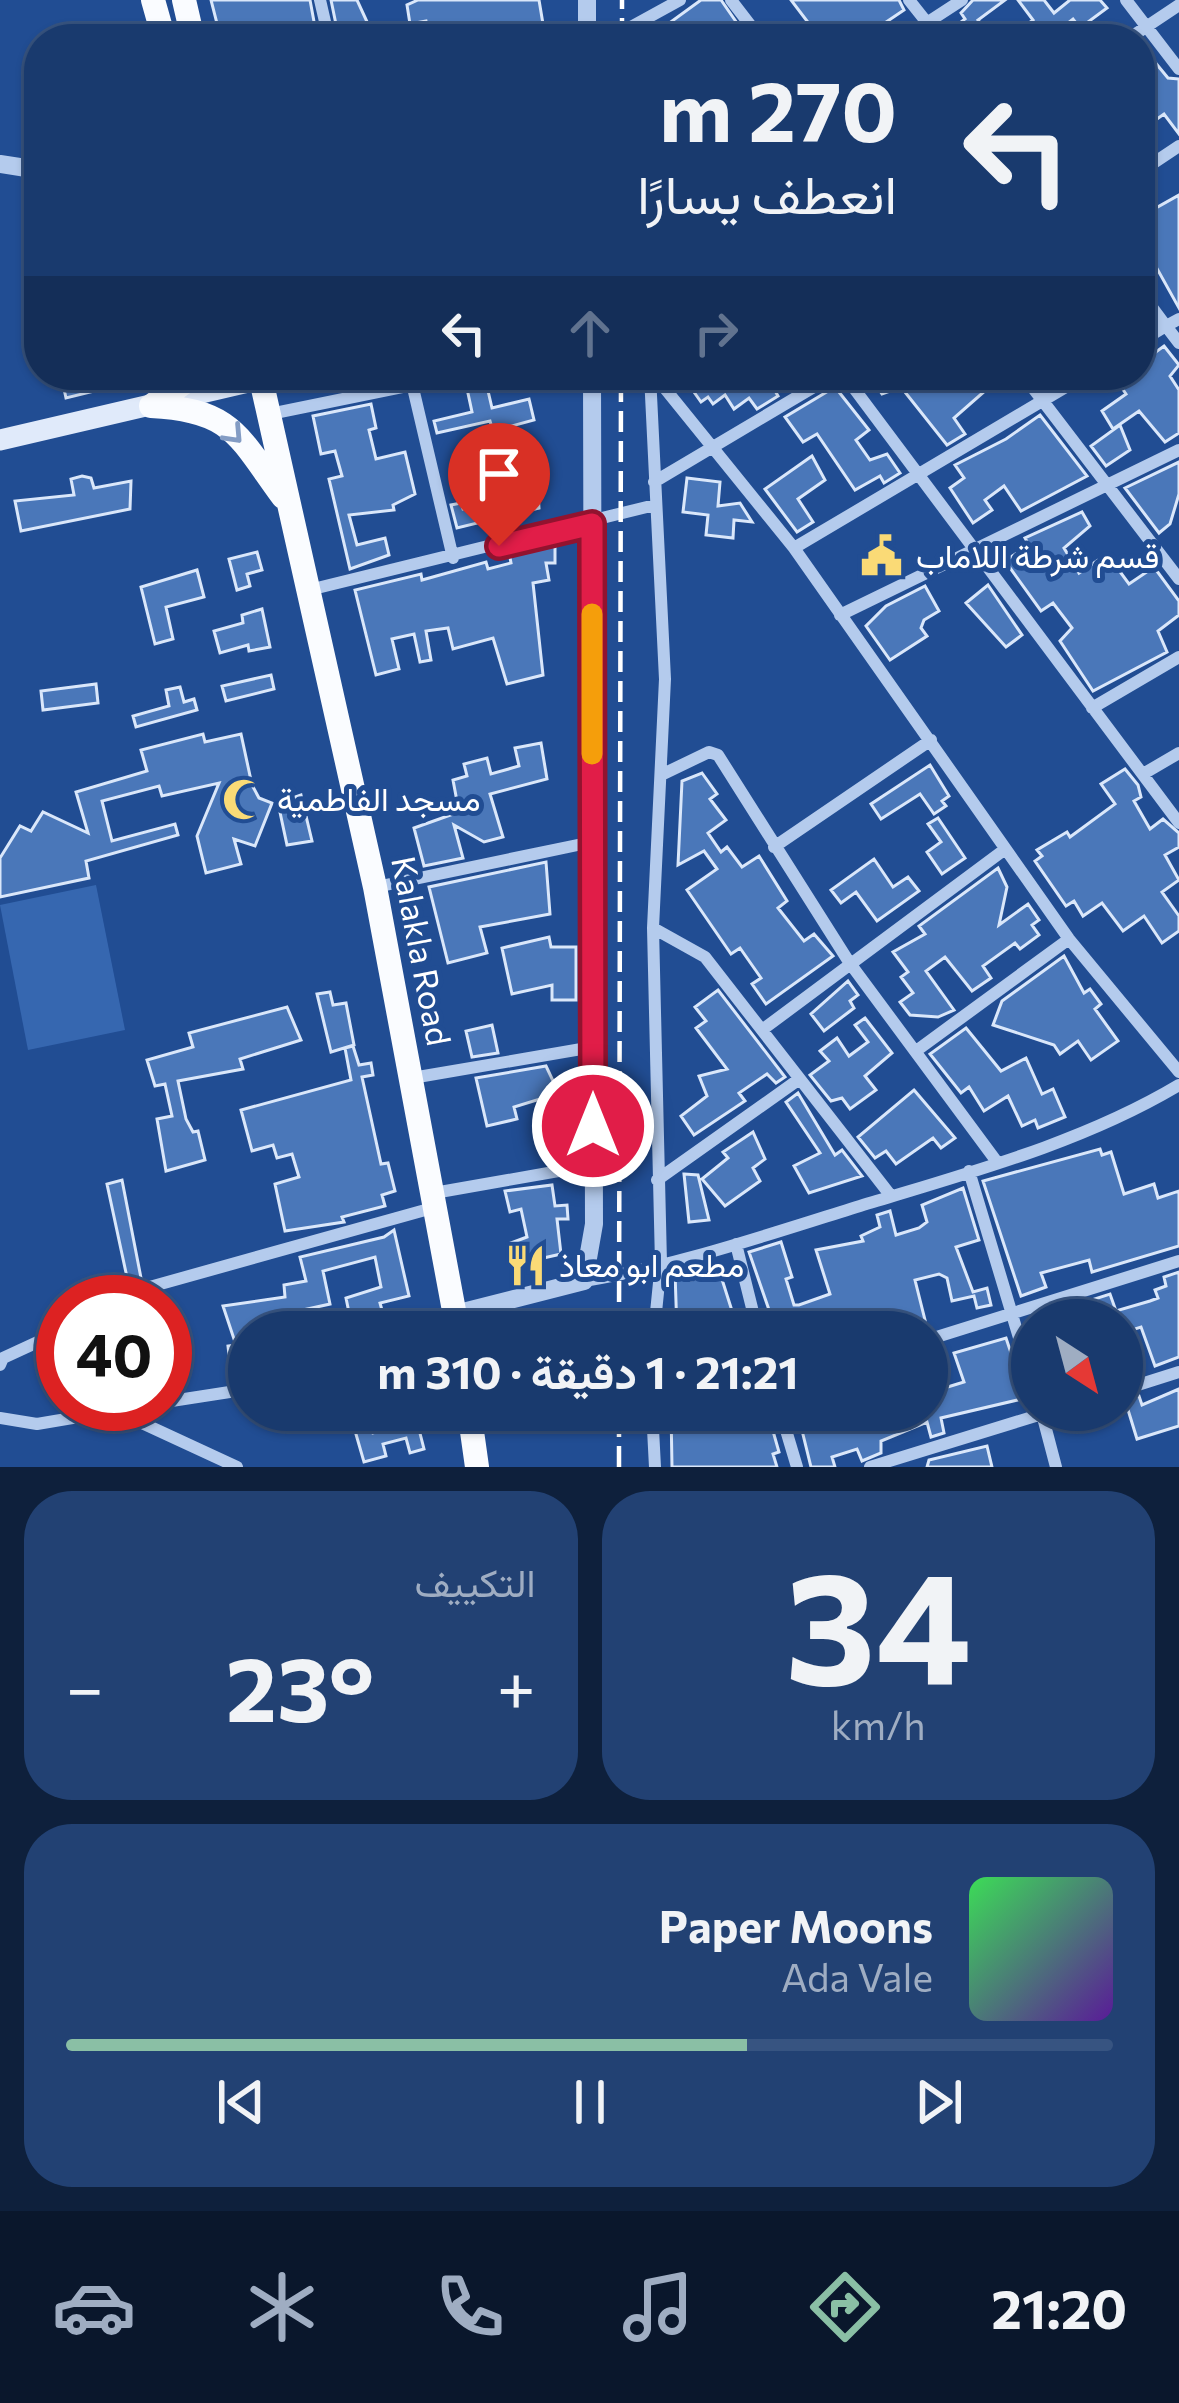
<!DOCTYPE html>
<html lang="ar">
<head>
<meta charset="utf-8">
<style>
	:root { --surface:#193a6e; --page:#224173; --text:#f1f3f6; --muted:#9fadc2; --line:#375481; --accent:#8abfa5 }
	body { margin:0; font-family:Commissioner,Vazirmatn,sans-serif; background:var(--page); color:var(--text); direction:rtl; height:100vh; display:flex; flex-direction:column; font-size:45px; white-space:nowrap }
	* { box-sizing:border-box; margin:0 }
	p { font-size:39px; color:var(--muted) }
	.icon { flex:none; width:66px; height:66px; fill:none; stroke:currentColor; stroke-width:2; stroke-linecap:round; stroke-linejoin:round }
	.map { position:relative; height:1467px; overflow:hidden; direction:ltr }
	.sheet { display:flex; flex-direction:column; gap:24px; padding:24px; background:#0e203c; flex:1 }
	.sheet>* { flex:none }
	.hud { position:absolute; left:24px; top:24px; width:1131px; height:366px; border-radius:48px; box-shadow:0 3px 9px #0004,0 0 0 3px var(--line); direction:rtl; background:#193a6e; color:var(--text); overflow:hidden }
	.needle { width:78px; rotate:144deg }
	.controls { position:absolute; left:1011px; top:1299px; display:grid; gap:24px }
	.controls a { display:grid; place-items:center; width:132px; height:132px; border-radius:50%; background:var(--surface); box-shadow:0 3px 9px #0004,0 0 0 3px var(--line); font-size:60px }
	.speed { position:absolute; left:36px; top:1275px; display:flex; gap:24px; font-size:60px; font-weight:700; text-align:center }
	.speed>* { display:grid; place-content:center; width:156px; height:156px; border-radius:50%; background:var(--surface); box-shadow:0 3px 9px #0004,0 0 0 3px var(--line); line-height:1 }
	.speed .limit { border:18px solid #d22; background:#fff; color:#111 }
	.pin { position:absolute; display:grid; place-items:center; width:102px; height:102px; color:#fff; margin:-123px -51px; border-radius:50% 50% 50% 0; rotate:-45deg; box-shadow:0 0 12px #0007 }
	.pin .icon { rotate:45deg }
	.me { position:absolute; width:132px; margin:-66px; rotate:0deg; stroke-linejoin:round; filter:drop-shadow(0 0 9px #0008) }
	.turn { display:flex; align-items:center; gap:42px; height:252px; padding:0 60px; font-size:54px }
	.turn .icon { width:156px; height:156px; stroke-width:2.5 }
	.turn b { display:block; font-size:84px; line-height:102px }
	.lanes { display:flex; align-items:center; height:114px; padding:0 60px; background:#0003; justify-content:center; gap:60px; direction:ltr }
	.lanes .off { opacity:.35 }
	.big { font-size:90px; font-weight:700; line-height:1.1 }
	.sheet .card { flex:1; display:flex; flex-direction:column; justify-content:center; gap:18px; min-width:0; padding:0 42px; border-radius:48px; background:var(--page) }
	.sheet .dial { align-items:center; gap:0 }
	.dial b { font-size:156px; line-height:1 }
	.song { display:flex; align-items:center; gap:36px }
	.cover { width:144px; height:144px; border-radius:18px; background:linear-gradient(135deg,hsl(130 70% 55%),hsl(270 70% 35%)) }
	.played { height:12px; border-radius:6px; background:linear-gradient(90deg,var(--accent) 65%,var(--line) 65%) }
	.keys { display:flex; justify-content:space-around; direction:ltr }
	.heat { display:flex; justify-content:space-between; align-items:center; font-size:66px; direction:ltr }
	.sheet .tiles { flex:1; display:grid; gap:24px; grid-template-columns:1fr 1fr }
	.card:last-child { grid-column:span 2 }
	.trip { position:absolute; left:228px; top:1311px; width:720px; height:120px; border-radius:60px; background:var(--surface); box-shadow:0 3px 9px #0004,0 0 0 3px var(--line); font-weight:700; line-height:120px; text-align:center; direction:rtl }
	.menu { display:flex; height:192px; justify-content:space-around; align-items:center; background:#0a172c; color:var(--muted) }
	.menu .icon { width:84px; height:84px }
	.menu .active { color:var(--accent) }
	.menu b { font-size:54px; color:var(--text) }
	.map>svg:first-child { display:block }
	.green { fill:#3667b0 }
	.building { fill:#4a77b9; stroke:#dae7fa; stroke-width:3 }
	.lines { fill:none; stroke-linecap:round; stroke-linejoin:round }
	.minor { stroke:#b4cbed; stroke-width:12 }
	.tertiary { stroke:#b4cbed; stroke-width:18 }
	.secondary { stroke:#e0eafa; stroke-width:21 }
	.primary { stroke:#fafcff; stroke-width:24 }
	.rail { stroke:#fff; stroke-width:4.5; stroke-dasharray:21 9; stroke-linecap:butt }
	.oneway { stroke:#839cc4 }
	.route-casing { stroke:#92132f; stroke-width:30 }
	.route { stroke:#e11d48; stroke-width:21 }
	.slow { stroke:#f59e0b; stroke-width:21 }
	.labels { text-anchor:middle; stroke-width:10; stroke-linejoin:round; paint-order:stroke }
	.poi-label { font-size:33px; fill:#fff; stroke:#214d93; text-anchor:start }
	.street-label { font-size:33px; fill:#fff; stroke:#214d93 }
</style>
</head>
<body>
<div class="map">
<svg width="1179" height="1467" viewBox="0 0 1179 1467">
	<rect width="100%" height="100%" fill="#214d93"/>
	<path class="green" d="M96 885 125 1030 28 1050 0 905Z"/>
	<path class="building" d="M211 0H310L315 27 257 39H221Z
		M331 0H357L374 37 339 39Z
		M418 0H539L543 24 510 33 508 25 465 39 463 33 430 39 426 21 410 24 407 5Z
		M701 0H721L748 39H668L661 29Z
		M791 0H899L904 10 861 39H784L807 21Z
		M973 0H1005L978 20 992 39H950L948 32 965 19 961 13Z
		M1018 0H1044L1054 13 1070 0H1100L1107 8 1080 28 1073 19 1055 33 1059 39H1007L1033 20Z
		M1140 44 1168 78 1179 79V134L1164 114 1140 131Z
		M1179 195V308L1150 256 1140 264V217Z
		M1164 346 1179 365 1170 376 1179 390V433L1165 442 1139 411 1113 429 1102 411 1126 394 1122 388 1147 369 1142 362Z
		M61 375H108L111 387 66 398Z
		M682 375H795L774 389 778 396 757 409 749 398 734 409 725 395 713 404 708 397 701 402Z
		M885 375H938L941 380 1003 375 954 418 965 434 947 445 901 387 882 394 874 382Z
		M485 378 492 408 529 399 534 420 493 431 490 421 437 433 434 421 472 412 466 384Z
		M835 387 869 430 856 440 870 460 887 454 900 473 884 483 880 476 855 490 817 434 803 442 785 417Z
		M371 404 376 428 369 430 376 459 405 452 415 494 393 505 394 510 349 515 357 545 385 538 389 555 350 569 329 479 342 476 335 451 321 454 313 416Z
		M1040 415 1087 476 1021 511 1004 486 985 500 992 510 973 523 950 488 964 478 955 465 1006 439Z
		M1120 425 1130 450 1106 466 1091 446Z
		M812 456 825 480 798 499 813 522 797 532 765 489Z
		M1179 462V494L1170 524 1159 533 1125 488Z
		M82 476 91 478 94 488 131 481 130 509 21 531 15 501 74 495 71 479Z
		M537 477 539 508 457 528 451 505 461 503 463 509 514 497V483Z
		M687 478 720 482 718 506 740 503 752 522 734 520 733 538 706 535 708 515 683 512Z
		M1082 512 1090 526 1064 548 1079 573 1107 554 1129 584 1154 567 1179 601V615L1158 631 1167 652 1093 691 1060 641 1072 628 1053 603 1041 611 1005 561 1029 545 1025 538Z
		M555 542V563H546L549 580 533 583 543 675 507 684 493 638 453 649 448 628 426 631 431 660 420 662 414 634 392 639 399 669 376 675 355 590 421 574 422 580 486 562 488 569 511 563 509 552Z
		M257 552 262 570 247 574 250 586 237 590 229 559Z
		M197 570 204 597 166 607 173 639 155 644 141 587Z
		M988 585 1022 635 1006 647 966 603Z
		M925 586 939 611 924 620 921 628 927 636 890 660 866 626 886 606Z
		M262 609 270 647 249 651 248 645 220 653 214 631 243 623 242 615Z
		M271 675 274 689 226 701 222 686Z
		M96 684 98 703 43 710 41 691Z
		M180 687 184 702 194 699 197 710 136 727 133 716 169 706 166 690Z
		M203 734 205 742 241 734 252 785 259 798 272 803 255 846 234 839 241 864 206 873 197 836 219 783 162 796 159 786 102 801 112 841 175 824 178 835 86 861 89 878 0 897V858L20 826 31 831 43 812 88 833 76 792 147 771 141 750Z
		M541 743 547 779 490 794 503 837 484 842 454 825 463 858 424 866 414 828 459 812 453 780 467 776 464 764 487 758 491 774 519 766 515 748Z
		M930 765 949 796 942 801 946 806 934 814 920 794 881 819 871 804Z
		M1125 769 1138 785 1141 797 1134 801 1150 829 1163 819 1179 833V847L1165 855 1179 880 1162 892 1179 916V931L1162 943 1144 916 1123 931 1102 903 1083 916 1074 901 1066 906 1035 861 1042 856 1037 850 1067 832 1070 837 1115 804 1101 784Z
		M702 773 717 794 710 799 726 820 708 833 721 852 727 847 742 867 759 856 787 901 778 908 804 941 814 934 833 956 766 1004 752 984 761 978 740 948 731 954 687 890 717 869 704 851 678 865 682 781Z
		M301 795 312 841 287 845 278 803Z
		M938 818 965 858 942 874 927 852 941 842 928 824Z
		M874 859 893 887 908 877 919 891 877 921 856 892 841 903 831 890Z
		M546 862 550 914 480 927 487 953 448 963 429 887Z
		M998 868 1007 887 999 925 1028 904 1039 920 1032 925 1039 935 1020 949 1015 943 983 966 991 978 972 991 945 957 926 971 954 1010 938 1017 910 1015 900 1002 913 993 901 977 908 972 893 952 925 934 919 926Z
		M549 937 551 947H576V1000H552V985L512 994 502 948Z
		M1064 956 1084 993 1090 989 1101 1004 1095 1009 1118 1041 1091 1060 1078 1041 1060 1054 1054 1045 993 1025 1002 1001Z
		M848 981 858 995 850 1001 854 1008 824 1031 811 1014Z
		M718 990 785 1077 776 1083 767 1074 739 1093 745 1101 694 1135 681 1116 707 1096 699 1076 727 1069 696 1028 706 1021 695 1007Z
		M330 992 333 1005 346 1003 354 1045 331 1052 317 994Z
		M287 1007 301 1040 240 1059 243 1069 178 1081 186 1119 193 1132 198 1131 205 1160 166 1171 157 1119 172 1116 165 1084 155 1086 147 1060 193 1047 189 1033Z
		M865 1018 892 1053 865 1076 876 1090 850 1109 842 1098 831 1101 810 1075 829 1061 820 1051 837 1038 849 1056 868 1042 855 1025Z
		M492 1025 498 1053 472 1057 466 1031Z
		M966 1028 1001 1071 1026 1058 1042 1094 1053 1089 1065 1117 1038 1128 1035 1120 1022 1126 1008 1096 984 1111 969 1087 961 1093 930 1054Z
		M353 1046 359 1065 371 1063 373 1075 362 1077 381 1164 388 1163 395 1191 382 1195 385 1206 342 1217 344 1222 285 1231 275 1184 299 1177 292 1154 277 1158 273 1145 252 1151 241 1110 351 1080 345 1048Z
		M546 1066 555 1085 548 1087 550 1096 514 1107 517 1119 487 1126 476 1078Z
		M914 1090 955 1138 941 1148 933 1138 896 1164 886 1151 875 1158 858 1137Z
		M798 1093 835 1155 842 1150 862 1176 809 1193 794 1166 820 1153 786 1102Z
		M753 1132 765 1159 753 1168 760 1181 725 1206 702 1179 728 1158 723 1152Z
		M1100 1149 1102 1155 1111 1152 1124 1194 1154 1184 1158 1198 1179 1191V1246L1092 1272 1089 1260 1041 1273 1046 1287 1021 1296 983 1181Z
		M684 1174 698 1175 709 1220 689 1222Z
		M122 1180 141 1278 128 1282 107 1184Z
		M552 1185 555 1206 567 1205 568 1219H557L561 1254 517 1264 511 1243 527 1237 521 1209 510 1212 505 1191Z
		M963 1188 979 1240 956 1247 973 1292 987 1288 991 1305 977 1308 974 1296 952 1301 947 1278 939 1274 915 1280 926 1324 899 1332 894 1319 872 1326 874 1332H791L790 1325 776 1330 749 1252 781 1242 792 1277 786 1279 794 1305H799L830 1294 816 1250 863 1241 861 1236 880 1227 877 1215 890 1211 896 1235 919 1228 927 1222 922 1205Z
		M394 1230 409 1296 380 1303 388 1332H353L346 1298 381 1287 375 1257 323 1271 330 1304 303 1310 306 1332H249V1361L230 1364 228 1346 236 1345 223 1306 285 1297 284 1285 306 1281 300 1257 384 1237Z
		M675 1272H691V1280L720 1273 733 1314 692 1324V1332H677Z
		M1179 1272V1357L1155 1366 1141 1327 1122 1333V1320H1085L1084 1315 1029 1320 1110 1294 1116 1311 1150 1301 1158 1298 1155 1290 1166 1286 1164 1277Z
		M1006 1338 1026 1398 941 1418 944 1433 931 1437 927 1422 881 1441V1453L862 1461 857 1449 832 1457 835 1467H811L797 1410H927V1350L932 1349 941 1389 964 1382 954 1353Z
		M1179 1389V1426L1137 1439 1125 1400 1139 1396 1142 1405Z
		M349 1410H367L373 1433 402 1425 398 1410H414L424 1449 410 1453 406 1438 383 1444 386 1456 364 1462Z
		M671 1410H767L779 1452 773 1454 777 1467H672Z
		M987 1446 992 1467H927L929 1460Z"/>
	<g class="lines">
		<path class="minor" d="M320 0 329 39
			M731 0 761 39
			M909 0 940 39
			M1126 0 1179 69
			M541 39 587 29
			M609 39 680 0
			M902 39 962 0
			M1128 39 1179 5
			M1140 172 1179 146
			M1140 291 1166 326 1140 342
			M1179 319 1166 326 1179 343
			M410 375 453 558
			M650 375 665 679 653 928 661 1263 654 1332
			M654 375 794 548 1069 939 1179 1072
			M844 375 1179 823
			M1023 375 1179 579
			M270 414 461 375
			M654 482 834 375
			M794 548 1086 375
			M309 590 655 505
			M840 615 1179 450
			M1092 708 1179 657
			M1143 774 1179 753
			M661 775 709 752 718 755 849 962 997 1162
			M774 847 931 740
			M376 887 592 842
			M653 928 705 957 891 1196
			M762 1030 1004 850
			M916 1051 1069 939
			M412 1078 593 1047
			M969 1171 1032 1381
			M657 1180 798 1080
			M434 1193 593 1165
			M736 1244 758 1332
			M584 1281C677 1266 769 1234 860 1206 968 1173 1082 1143 1179 1085
			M96 1302 436 1207
			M927 1340 1179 1261
			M0 1365 3 1358 42 1340 63 1318
			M1122 1390 1179 1372
			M165 1402 249 1389
			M652 1410 655 1467
			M780 1410 797 1467
			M1041 1410 1056 1467
			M116 1411 237 1467
			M0 1418 37 1424 155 1404
			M870 1467 1055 1410"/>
		<path class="tertiary" d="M587 0V39
			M0 164 39 170
			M455 1314 584 1281 594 1224 592 375"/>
		<path class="secondary" d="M0 440 261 379"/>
		<path class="primary" d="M153 0 164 39
			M184 0 193 39
			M260 375 375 887 458 1332
			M151 406C233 410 238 436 283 497
			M151 406 195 375
			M469 1410 477 1467"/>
		<path class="rail" d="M622 39V0
			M619 1332 621 375
			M619 1467V1410"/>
	</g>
	<defs><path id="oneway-chevron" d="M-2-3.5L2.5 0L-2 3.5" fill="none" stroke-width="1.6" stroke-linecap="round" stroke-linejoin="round" transform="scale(3)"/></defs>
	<use class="oneway" href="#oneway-chevron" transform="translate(234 435) rotate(47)"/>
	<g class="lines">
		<defs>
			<path id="route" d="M499 546 592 524 593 1126"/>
		</defs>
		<use href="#route" class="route-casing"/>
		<use href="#route" class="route"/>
		<path class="slow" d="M592 614V754"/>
	</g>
	<defs>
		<symbol id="civic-bare" viewBox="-9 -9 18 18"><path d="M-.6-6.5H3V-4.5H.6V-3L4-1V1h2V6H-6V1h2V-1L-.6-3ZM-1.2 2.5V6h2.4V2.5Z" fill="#fada76" stroke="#214d93" stroke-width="2.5" paint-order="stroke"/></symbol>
		<symbol id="mosque-bare" viewBox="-9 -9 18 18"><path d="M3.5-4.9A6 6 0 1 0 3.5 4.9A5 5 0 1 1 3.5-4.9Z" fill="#fada76" stroke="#214d93" stroke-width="2.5" paint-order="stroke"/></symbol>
		<symbol id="restaurant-bare" viewBox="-9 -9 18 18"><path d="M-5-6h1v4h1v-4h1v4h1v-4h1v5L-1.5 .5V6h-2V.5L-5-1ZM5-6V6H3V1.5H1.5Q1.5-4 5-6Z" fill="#fada76" stroke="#214d93" stroke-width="2.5" paint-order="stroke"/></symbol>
	</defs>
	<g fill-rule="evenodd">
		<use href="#civic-bare" x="852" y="526" width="59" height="59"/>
		<use href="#mosque-bare" x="214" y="770" width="59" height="59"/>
		<use href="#restaurant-bare" x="496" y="1236" width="59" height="59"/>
	</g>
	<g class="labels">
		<g class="poi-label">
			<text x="916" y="568">قسم شرطة اللاماب</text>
			<text x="277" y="811">مسجد الفاطمية</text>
			<text x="559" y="1277">مطعم ابو معاذ</text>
		</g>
		<g class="street-label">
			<text transform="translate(421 951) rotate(79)" y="12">Kalakla Road</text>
		</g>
	</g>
</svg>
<div class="controls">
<a><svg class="needle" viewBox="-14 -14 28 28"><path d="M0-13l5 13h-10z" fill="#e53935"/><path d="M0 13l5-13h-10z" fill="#9fadc2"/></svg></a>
</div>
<div class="speed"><div class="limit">40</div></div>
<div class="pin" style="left:499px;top:546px;background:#d93025"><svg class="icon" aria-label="arrive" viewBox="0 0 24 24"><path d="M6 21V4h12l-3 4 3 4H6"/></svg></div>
<svg class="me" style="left:593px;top:1126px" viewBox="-20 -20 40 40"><circle r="17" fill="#e11d48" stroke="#fff" stroke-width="3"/><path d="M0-11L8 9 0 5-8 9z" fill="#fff"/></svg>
<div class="trip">21:21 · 1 دقيقة · 310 m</div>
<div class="hud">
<div class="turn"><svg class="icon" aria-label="left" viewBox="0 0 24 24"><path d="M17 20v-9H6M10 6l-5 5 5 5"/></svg><div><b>270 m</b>انعطف يسارًا</div></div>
<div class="lanes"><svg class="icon" aria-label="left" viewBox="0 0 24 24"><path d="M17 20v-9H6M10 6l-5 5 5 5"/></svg><svg class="icon off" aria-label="ahead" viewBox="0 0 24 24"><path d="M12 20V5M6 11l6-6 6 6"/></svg><svg class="icon off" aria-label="right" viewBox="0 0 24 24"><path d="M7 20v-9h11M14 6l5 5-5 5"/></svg></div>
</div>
</div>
<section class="sheet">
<div class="tiles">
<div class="card dial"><b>34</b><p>km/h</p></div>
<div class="card"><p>التكييف</p>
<div class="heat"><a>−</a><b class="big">23°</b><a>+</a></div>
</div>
<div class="card">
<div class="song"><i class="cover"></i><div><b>Paper Moons</b><p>Ada Vale</p></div></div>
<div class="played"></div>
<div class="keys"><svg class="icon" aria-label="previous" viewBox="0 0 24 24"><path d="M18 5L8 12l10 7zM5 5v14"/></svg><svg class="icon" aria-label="pause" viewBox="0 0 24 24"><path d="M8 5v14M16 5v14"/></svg><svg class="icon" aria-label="next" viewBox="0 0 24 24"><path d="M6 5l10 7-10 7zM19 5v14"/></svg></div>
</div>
</div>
</section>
<nav class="menu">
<b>21:20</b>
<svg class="icon active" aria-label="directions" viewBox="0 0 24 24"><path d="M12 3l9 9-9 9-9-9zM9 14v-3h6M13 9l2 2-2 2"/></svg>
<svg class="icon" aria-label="music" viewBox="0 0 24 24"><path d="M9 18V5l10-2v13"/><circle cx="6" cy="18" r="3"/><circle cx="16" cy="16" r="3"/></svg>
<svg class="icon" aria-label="phone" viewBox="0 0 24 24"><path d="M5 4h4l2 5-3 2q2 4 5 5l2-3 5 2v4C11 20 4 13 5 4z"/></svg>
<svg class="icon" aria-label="climate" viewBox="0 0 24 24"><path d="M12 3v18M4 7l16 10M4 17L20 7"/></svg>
<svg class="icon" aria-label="car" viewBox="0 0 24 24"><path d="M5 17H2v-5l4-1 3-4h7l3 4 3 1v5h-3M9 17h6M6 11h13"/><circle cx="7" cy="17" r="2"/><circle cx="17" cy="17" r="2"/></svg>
</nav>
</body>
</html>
